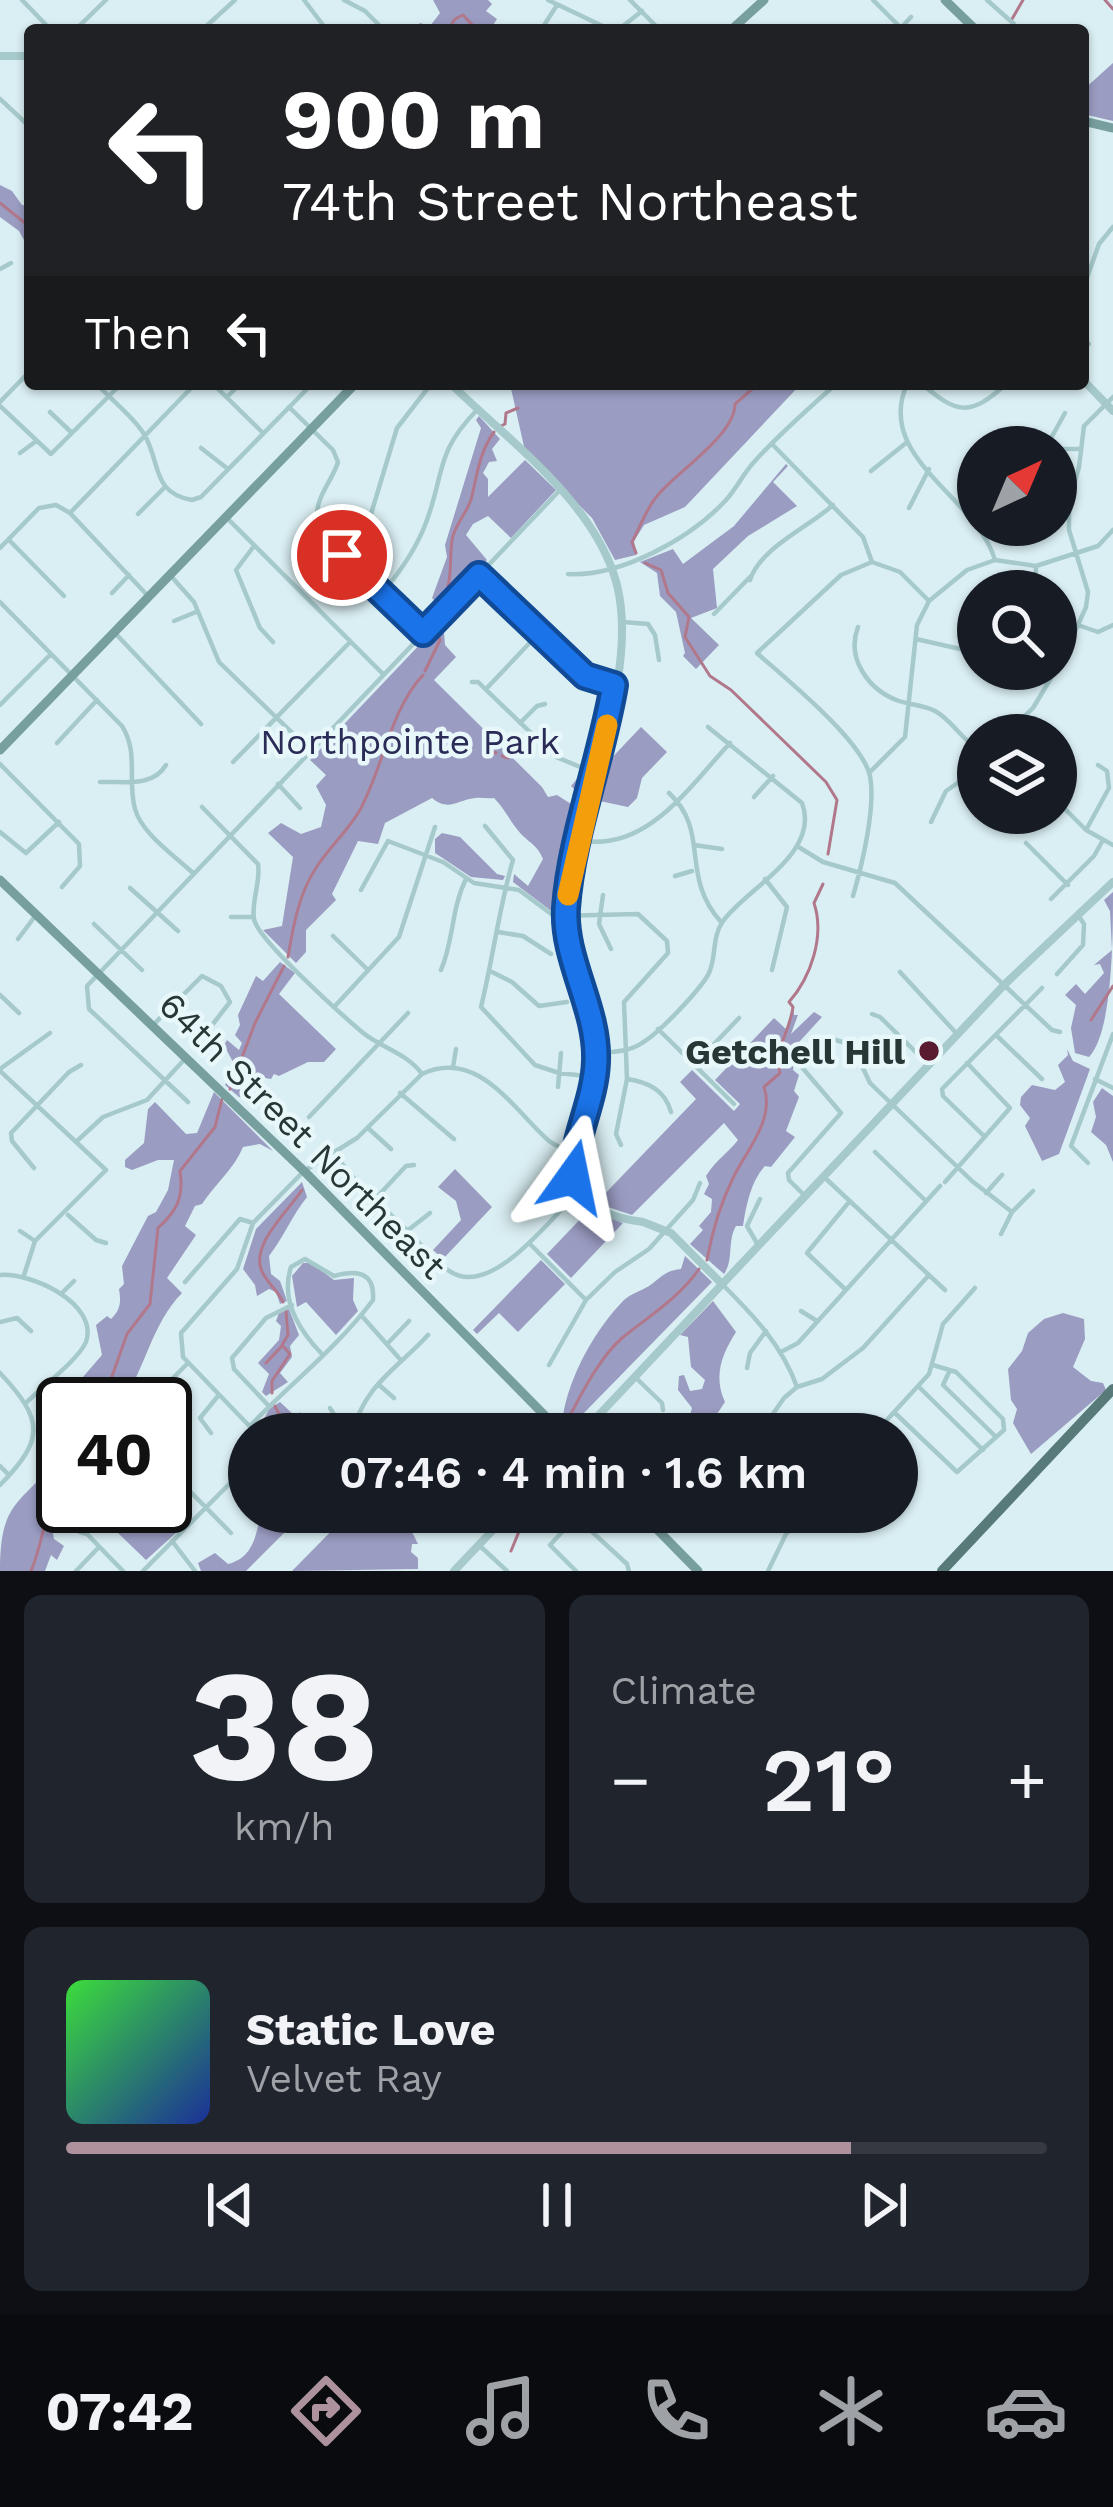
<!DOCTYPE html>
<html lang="en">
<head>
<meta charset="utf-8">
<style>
	:root { --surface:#171b24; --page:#20242c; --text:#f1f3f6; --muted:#9ea1a6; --line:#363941; --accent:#ad929d }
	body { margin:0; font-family:"Work Sans",sans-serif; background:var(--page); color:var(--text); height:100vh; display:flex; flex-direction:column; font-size:45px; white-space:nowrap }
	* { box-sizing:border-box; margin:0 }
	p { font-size:39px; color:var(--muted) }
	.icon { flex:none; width:66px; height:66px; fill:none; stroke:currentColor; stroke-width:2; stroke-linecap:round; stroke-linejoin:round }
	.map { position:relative; height:1571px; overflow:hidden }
	.sheet { display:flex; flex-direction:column; gap:24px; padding:24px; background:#0d0f14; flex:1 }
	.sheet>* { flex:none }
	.guide { position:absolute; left:24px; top:24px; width:1065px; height:366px; border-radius:12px; box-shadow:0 3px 9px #0004; background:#202124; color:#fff; overflow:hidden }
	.needle { width:78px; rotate:44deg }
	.buttons { position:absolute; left:957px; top:426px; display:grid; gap:24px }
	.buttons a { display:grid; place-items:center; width:120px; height:120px; border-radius:50%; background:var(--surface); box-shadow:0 3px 9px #0004; font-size:60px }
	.speed { position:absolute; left:36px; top:1377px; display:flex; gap:24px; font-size:60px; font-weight:700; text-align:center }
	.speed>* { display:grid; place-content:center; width:156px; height:156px; border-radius:50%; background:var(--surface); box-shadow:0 3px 9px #0004; line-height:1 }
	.speed .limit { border:6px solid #111; border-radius:18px; background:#fff; color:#111 }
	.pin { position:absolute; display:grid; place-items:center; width:102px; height:102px; color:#fff; margin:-51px; border:6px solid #fff; border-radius:50%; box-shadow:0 3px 12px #0007 }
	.me { position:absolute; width:132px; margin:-66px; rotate:12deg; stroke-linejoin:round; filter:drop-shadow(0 0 9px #0008) }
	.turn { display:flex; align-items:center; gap:42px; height:252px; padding:0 60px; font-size:54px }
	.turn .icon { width:156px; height:156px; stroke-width:2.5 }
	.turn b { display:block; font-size:84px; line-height:102px }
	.then { display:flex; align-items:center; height:114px; padding:0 60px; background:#0003; gap:24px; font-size:45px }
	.big { font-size:90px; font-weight:600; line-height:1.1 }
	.sheet .tile { flex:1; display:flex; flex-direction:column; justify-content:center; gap:18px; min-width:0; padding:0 42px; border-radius:18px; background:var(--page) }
	.sheet .dial { align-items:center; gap:0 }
	.dial b { font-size:156px; line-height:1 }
	.song { display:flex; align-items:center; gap:36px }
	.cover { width:144px; height:144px; border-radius:18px; background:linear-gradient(135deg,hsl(120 70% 55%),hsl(230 70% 35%)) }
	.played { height:12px; border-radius:6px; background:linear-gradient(90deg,var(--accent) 80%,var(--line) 80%) }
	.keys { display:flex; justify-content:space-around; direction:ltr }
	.heat { display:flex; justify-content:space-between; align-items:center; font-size:66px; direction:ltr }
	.sheet .tiles { flex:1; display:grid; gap:24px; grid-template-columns:1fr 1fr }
	.tile:last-child { grid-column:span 2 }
	.trip { position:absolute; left:228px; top:1413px; width:690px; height:120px; border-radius:60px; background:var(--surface); box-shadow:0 3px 9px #0004; font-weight:600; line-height:120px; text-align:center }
	.menu { display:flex; height:192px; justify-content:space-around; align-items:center; background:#090b0e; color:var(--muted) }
	.menu .icon { width:84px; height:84px }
	.menu .active { color:var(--accent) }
	.menu b { font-size:54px; color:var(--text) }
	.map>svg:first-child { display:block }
	.green { fill:#9a9cc2 }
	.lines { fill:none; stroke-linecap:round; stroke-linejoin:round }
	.stream { stroke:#b1788c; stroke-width:3 }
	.minor { stroke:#a6c9cb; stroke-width:4.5 }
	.tertiary { stroke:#a6c9cb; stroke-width:8 }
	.secondary { stroke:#779f9e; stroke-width:9 }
	.primary { stroke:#587a78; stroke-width:10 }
	.route-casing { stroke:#114b97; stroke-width:30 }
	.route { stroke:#1a73e8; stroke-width:21 }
	.slow { stroke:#f59e0b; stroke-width:21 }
	.poi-dot { fill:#5a1b30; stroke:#e7f7fa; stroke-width:4.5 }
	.labels { text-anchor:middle; stroke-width:9; stroke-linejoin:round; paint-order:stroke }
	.park-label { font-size:36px; fill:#2a2b56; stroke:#e7f7fa }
	.poi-label { font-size:36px; font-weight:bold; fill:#273736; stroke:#e7f7fa; text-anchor:end }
	.street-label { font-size:36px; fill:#273736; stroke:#e7f7fa }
</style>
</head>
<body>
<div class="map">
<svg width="1113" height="1571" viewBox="0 0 1113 1571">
	<rect width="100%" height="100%" fill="#daeff3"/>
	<path class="green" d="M433 0H488L492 4 486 11 497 19 490 30H412L420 23 430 26 440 13Z
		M1113 63V121L1083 114V90Z
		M0 185 12 191 22 205 30 206V251L19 231 0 217Z
		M510 384H801L685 507 644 525 634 541 636 555 615 560 592 518 525 451Z
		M479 416 500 439 492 449 497 461 489 462 483 473 488 479V497L525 460 556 490 511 538 488 516 473 524 466 535 487 560 428 625 424 621 426 615 432 613 438 604 432 598 447 557 445 545 481 428 476 420Z
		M786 464 788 466 773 482 797 506 748 536 713 569 717 608 691 618 719 645 696 669 683 656 685 653 676 612 660 596 657 573 640 562 673 549 683 564 734 526Z
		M443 620 445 645 456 657 434 680 542 787 548 797 557 795 571 804 573 793H578L571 786 581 774 591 778 562 875 558 911 550 910 513 882 514 874 528 886 543 859C537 845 531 844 521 834 511 823 505 809 494 798 488 799 481 797 475 798 457 800 449 812 432 798L385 823 378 844 358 841 332 894 336 900 306 930V952L296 963 263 930 282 926 293 857 268 833 281 823 301 834 321 827 326 805 316 786 326 775 310 760Z
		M641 727 667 752 642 778 637 798 628 807 595 800 604 766Z
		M442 833 460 837 497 874 505 876 503 880 471 877 435 853V839Z
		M1113 892C1113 935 1113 1032 1089 1057L1075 1053 1071 1028 1076 1005 1065 995 1076 984 1085 994 1104 973 1100 964 1094 965 1112 950 1110 911 1104 900Z
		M280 962 295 973 279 994 336 1049 324 1062H308L279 1076 274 1074 271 1079 255 1076 259 1083 245 1098 239 1097 225 1085 235 1066 224 1045 227 1040 239 1050 242 1043 235 1035 240 1025 238 1015 256 976 263 981Z
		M793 1004 794 1015H798L791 1034 814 1012 822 1017 800 1041 802 1046 796 1050 793 1070 799 1075 794 1091 799 1097 786 1131 795 1137 771 1167 765 1166C751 1181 746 1206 743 1226H736C727 1241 734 1260 724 1274L690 1244 703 1230 699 1226 711 1212 712 1199 704 1194 709 1184 706 1176C716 1160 727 1154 738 1140L724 1123 632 1215 596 1203 696 1099 680 1082 692 1070 734 1111 740 1104 715 1080 774 1018 787 1030Z
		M1067 1049 1073 1061 1090 1069 1059 1154 1042 1161 1025 1126 1030 1118 1020 1105 1021 1097 1032 1085 1055 1090 1065 1082 1058 1065 1068 1055Z
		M1102 1088 1113 1096V1162L1106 1145 1091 1132 1096 1117 1093 1102Z
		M214 1092 273 1151 260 1144 243 1147C234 1169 215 1184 202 1204L195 1206 185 1226 196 1235 167 1278 182 1293C151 1325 146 1368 121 1404H70L63 1400 102 1355 96 1325 107 1316 111 1319C121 1310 121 1301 119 1289L124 1284 122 1266 148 1216 156 1212 168 1190 174 1160H158L132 1170 125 1167V1160L144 1143 148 1109 155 1102 186 1134 197 1133Z
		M455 1169 492 1207 443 1259 433 1250 461 1220 456 1201 438 1187Z
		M302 1182 307 1197C291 1217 285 1235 269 1256L271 1274 280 1281 287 1301 280 1304 276 1292 269 1289 257 1296 255 1285 243 1269 256 1229Z
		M589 1210 623 1223 571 1278 547 1254Z
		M685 1256 712 1282 581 1416 567 1421 563 1416C569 1377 595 1329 624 1300 630 1294 641 1291 649 1286 662 1277 664 1271 681 1269Z
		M541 1260 565 1284 518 1332 499 1313 477 1334 473 1330Z
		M303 1263H311L334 1280 354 1278 353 1300 358 1311 336 1335 306 1302 297 1307 292 1276Z
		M713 1301 736 1332C722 1354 713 1376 725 1402L713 1420 720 1428 717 1434H685L692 1408 678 1390 679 1376 684 1375 690 1391 702 1389 705 1380 691 1367 688 1337 680 1335Z
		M289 1309 299 1335 290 1346 292 1357 280 1373 288 1382 266 1396 262 1392 269 1374 258 1363 279 1340 281 1326 276 1321 279 1313Z
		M1063 1313 1084 1319 1085 1339 1073 1367 1091 1381 1103 1383 1106 1390 1031 1454 1013 1423 1017 1409 1011 1400 1008 1369 1022 1351 1028 1333 1044 1319Z
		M280 1402 295 1416 300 1412 306 1434H264L259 1429 269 1409Z
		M63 1429V1505L52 1528 54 1539 64 1546 57 1560 51 1555 45 1571H0C0 1553 1 1531 9 1515 23 1487 64 1469 59 1435Z
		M165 1500 187 1523 146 1560 90 1506H165Z
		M261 1512H305L246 1571H201L198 1563 215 1553 228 1564C254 1557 256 1535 261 1512Z
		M350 1512H413L409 1526 418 1544H412L411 1552 418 1558V1569L292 1571Z"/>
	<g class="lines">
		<path class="stream" d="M1105 0 1113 9
			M1012 19 1023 0
			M448 30 455 19 463 15 477 30
			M0 203 30 227
			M501 426 505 424 506 413 518 408
			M636 553 632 542C641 526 646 508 658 495 678 471 735 435 735 404L758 384
			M645 563 661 570 668 593 689 617 685 637 710 676 731 690 826 782 837 800 828 854
			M433 613C456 587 448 569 452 540 455 523 469 511 472 496 477 474 480 451 494 432
			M425 671 440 640 436 632
			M491 751 496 753
			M502 756 508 758
			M288 957C293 927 299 893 316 868 329 847 350 829 361 808 384 764 391 709 423 675
			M1091 1020 1113 986
			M230 1089 255 1023 284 966
			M707 1260C712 1232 721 1202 734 1176 747 1150 775 1119 764 1087L780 1073C774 1049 790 1031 793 1007L789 1002C811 977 825 936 814 903L823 884
			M283 1302C278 1290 264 1280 261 1269 252 1243 289 1210 302 1190
			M266 1363 281 1347
			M272 1393V1381L290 1354 282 1345 288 1335 286 1311
			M93 1404 110 1382 127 1334 150 1304 158 1228C177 1211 184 1197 180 1171L215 1127 222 1099
			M275 1406 289 1434
			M565 1425C580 1397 598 1359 622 1338 648 1317 680 1297 699 1269
			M511 1551 527 1512
			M31 1571C44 1541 43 1510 63 1484"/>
		<path class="minor" d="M22 0 51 30
			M304 0 323 25
			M344 0 365 11 384 30
			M548 0 611 30
			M630 0 660 30
			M873 0 903 30
			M987 0 1014 24
			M901 28 911 17
			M75 30 106 0
			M202 30 235 0
			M541 30 557 5
			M618 30 642 11
			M0 99 30 127
			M0 269 11 263
			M1083 289 1099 244 1113 227
			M1083 339 1089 344
			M97 384C111 400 133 416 144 434 161 462 151 493 192 500L201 497 312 384
			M213 384 263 433
			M907 384C874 458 977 497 995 560
			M922 384C958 415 971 416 1006 384
			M227 397 240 384
			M0 402 30 371
			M0 406 51 454 121 384
			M289 407 333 450 338 462C333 479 317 496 317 514 319 547 398 609 423 633
			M50 412 72 433
			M772 444 863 537 872 562 900 572 929 601
			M1050 447V440L1065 413
			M201 448 228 469
			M1056 449H1079
			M20 453 35 442
			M871 471 906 443
			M909 508 929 469
			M70 513 195 384
			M138 514 164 488
			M967 515 978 504
			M226 517 383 674
			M9 540 64 596
			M254 546 236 570 260 628 273 642
			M0 548 39 508 56 505 70 513 148 596
			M328 570 371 514 397 428 431 384
			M568 574C621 577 691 538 726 500 737 488 743 474 754 462 779 434 808 409 836 384
			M170 575 194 602 219 662 310 750
			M479 575 585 676 614 685
			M750 580C760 548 809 527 833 505
			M1035 591 1036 566
			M112 593 129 575
			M382 593C401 571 417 548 427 520 445 470 436 452 477 410
			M0 602 122 726C139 753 127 780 135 809 142 834 175 856 193 873
			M714 614 752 575
			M174 621 196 612
			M623 622 648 624 655 635 659 660
			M1078 625 1098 632 1113 625
			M858 627C846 658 868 690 899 701 911 705 924 705 935 711 952 720 961 739 978 749
			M115 633 201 724
			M916 639 978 653
			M472 682H478L556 757 595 773
			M486 689 540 632
			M0 705 51 654
			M520 723 537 706 545 704
			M1005 735 1033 708 1063 658 1086 607 1088 592 1069 530V503L1079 467 1084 426 1113 397
			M57 743 97 700
			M233 762 350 642
			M0 764 79 844 80 866 62 887
			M869 773 905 737 917 625 929 601 967 570 995 560 1036 566 1098 546 1113 530
			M100 782C124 781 152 788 166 765
			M278 784 300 808
			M669 793C711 832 679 875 721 922
			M754 797 773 776
			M1056 800 1086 830 1113 845
			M202 807 258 864C261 882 251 901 254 919 257 939 342 1015 362 1032 381 1048 407 1053 422 1074 478 1048 513 1109 549 1141 562 1151 580 1152 594 1160L598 1176
			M931 822 946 791 978 769
			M485 826 513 860C499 908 493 958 481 1007L535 1065 559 1073 595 1077
			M1086 830 1109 788 1107 771 1098 765
			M0 832 26 853 59 822
			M578 840C646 854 689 787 730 743
			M1026 843 1068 885
			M694 845 722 849
			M797 846 823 862 895 883 1052 1030 1060 1032
			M675 876 692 871
			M765 879 787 907 772 970
			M130 888 178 931
			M361 890 388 841 443 862 474 883 519 890 554 916 638 914 667 941 668 953 624 1002 627 1079 616 1134 621 1145
			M603 895 599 924 611 949
			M853 896C862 865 876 807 870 776 862 740 786 679 757 653L841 575 872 562
			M1051 899 1094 856 1103 840
			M231 917H253
			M94 924 142 970
			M498 932 523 936 551 954
			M333 936 368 970
			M18 939 36 915
			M441 970C454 940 451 909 466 879
			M492 972 512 982 539 1006 567 1002
			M900 972 957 1034
			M1057 974 1083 945 1084 924 1078 915
			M0 995 19 1013
			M335 1006 399 937 435 827
			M872 1014 880 1017 928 1064
			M153 1025 202 976 221 986 230 1002 209 1029
			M658 1029 734 1104
			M997 1036 1042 1079
			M597 1053C612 1052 629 1052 642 1043 659 1033 698 992 708 975 717 959 711 938 723 921 747 888 821 853 802 803L708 727
			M694 1065 739 1018
			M453 1067 456 1049
			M0 1069 50 1033
			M0 1071 106 1170 35 1241 24 1275
			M627 1079C648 1082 665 1090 671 1112
			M1095 1079 1113 1088
			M558 1087 561 1053
			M400 1093 454 1139
			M188 1102 89 1009 87 986 560 490
			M309 1117 408 1013
			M368 1128 391 1149
			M985 1137 943 1096 942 1089 1042 988
			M77 1141 103 1117 147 1100 183 1061
			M333 1151C353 1182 383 1207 410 1233 422 1246 436 1263 451 1272 492 1298 552 1217 578 1192
			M875 1152 926 1201
			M1088 1163 1071 1146 1113 1034
			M34 1168 12 1141 11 1133 69 1072 81 1065
			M823 1176 945 1290
			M945 1182 1010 1108 967 1063
			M986 1193 1002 1175
			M804 1195 789 1180 788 1173 841 1113 800 1065 829 1038 852 1045 870 1083 972 1181 1012 1212
			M375 1199 406 1166 414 1165
			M68 1215 96 1240 106 1243
			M20 1231 35 1241
			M407 1231 430 1213
			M1001 1234 1012 1212 1033 1191
			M529 1243 586 1300
			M758 1245 747 1226 760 1199
			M0 1275C30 1272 99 1303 86 1342 79 1359 41 1388 26 1403
			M185 1282 240 1219 253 1223
			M722 1284C753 1315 782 1345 797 1387
			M846 1290 807 1253 849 1202
			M61 1294 74 1281
			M801 1311 817 1321
			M361 1315 399 1358
			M0 1322 17 1318 31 1331
			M388 1343 409 1321
			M781 1352 798 1343 940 1186
			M549 1365 586 1300 615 1272 649 1249 693 1200 700 1183
			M747 1368 750 1353 766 1331
			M950 1370 943 1385 995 1436
			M0 1373C44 1420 45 1439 0 1485
			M634 1376 662 1403 663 1410
			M378 1384 394 1398
			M919 1387 983 1450
			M147 1404 188 1363
			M267 1404 234 1369 232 1358 266 1318 292 1305
			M330 1408 335 1416 354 1423
			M895 1413 957 1472 1004 1430 1003 1419 956 1372 933 1365
			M746 1423 758 1434
			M250 1426C289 1385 339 1346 373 1300 375 1271 356 1270 334 1276L305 1259 291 1267C280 1300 300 1331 321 1353
			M211 1433 200 1418 218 1396
			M257 1434 183 1357 181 1333 237 1269 253 1223 304 1171 357 1138 422 1074
			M352 1434C364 1385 397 1369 428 1335
			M759 1434 784 1398 797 1387 822 1379 863 1348 929 1275
			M874 1434 929 1374 943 1324 975 1288
			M0 1466 9 1475
			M165 1466 231 1533
			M235 1478 248 1492
			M546 1512 562 1528
			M80 1532 87 1534 123 1571
			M172 1541 195 1571
			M480 1546 507 1571
			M76 1571 99 1547
			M143 1571 249 1464
			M576 1571 550 1545 576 1517 627 1564 629 1571
			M768 1571 786 1534 806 1512"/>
		<path class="tertiary" d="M0 56H30
			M1083 380 1113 411
			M451 384C510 442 596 503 617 585 641 681 573 810 566 908 563 956 593 1003 596 1051 601 1125 520 1206 643 1222
			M643 1222 671 1233 722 1284
			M581 1434 1005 984 1113 882
			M454 1571 510 1512"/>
		<path class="secondary" d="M945 0 976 30
			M731 30 764 0
			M1083 121 1113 128
			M0 750 355 384
			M0 880 304 1171 563 1434
			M640 1512 698 1571"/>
		<path class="primary" d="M942 1571 1113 1389"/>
	</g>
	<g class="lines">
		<defs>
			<path id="route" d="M342 555 423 633 479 575 585 676 614 685C602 757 571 837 566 908 563 960 598 1008 596 1061 595 1101 573 1137 573 1177"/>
		</defs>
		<use href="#route" class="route-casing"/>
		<use href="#route" class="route"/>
		<path class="slow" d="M568 895 607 725"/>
	</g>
	<circle class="poi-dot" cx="929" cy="1051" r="12"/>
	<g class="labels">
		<g class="park-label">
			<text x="410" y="754">Northpointe Park</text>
		</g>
		<g class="poi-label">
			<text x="905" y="1064">Getchell Hill</text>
		</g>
		<g class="street-label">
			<text transform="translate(303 1135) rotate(45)" y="13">64th Street Northeast</text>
		</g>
	</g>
</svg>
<div class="buttons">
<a><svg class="needle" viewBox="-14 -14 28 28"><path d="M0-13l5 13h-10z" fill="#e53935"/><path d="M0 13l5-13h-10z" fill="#9ea1a6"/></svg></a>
<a><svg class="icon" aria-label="search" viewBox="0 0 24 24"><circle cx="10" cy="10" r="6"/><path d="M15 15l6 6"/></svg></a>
<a><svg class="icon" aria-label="layers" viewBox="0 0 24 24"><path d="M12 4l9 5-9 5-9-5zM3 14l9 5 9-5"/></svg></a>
</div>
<div class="speed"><div class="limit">40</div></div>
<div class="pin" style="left:342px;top:555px;background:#d93025"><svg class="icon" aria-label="arrive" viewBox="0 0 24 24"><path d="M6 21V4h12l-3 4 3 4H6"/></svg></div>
<svg class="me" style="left:573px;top:1177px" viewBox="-20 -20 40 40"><path d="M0-17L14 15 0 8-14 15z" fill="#1a73e8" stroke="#fff" stroke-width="4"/></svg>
<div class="trip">07:46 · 4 min · 1.6 km</div>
<div class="guide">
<div class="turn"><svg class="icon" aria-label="left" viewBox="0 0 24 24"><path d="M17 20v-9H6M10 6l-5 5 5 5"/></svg><div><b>900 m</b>74th Street Northeast</div></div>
<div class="then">Then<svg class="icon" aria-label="left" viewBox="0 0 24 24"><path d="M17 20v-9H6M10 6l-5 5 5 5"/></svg></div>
</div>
</div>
<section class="sheet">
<div class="tiles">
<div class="tile dial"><b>38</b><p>km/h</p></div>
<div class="tile"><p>Climate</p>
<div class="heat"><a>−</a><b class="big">21°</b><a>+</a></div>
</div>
<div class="tile">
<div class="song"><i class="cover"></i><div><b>Static Love</b><p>Velvet Ray</p></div></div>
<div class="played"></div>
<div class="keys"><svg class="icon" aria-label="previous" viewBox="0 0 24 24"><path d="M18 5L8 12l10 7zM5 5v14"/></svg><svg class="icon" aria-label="pause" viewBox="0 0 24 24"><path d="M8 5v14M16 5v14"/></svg><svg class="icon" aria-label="next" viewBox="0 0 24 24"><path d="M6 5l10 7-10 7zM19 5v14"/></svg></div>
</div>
</div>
</section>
<nav class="menu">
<b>07:42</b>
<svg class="icon active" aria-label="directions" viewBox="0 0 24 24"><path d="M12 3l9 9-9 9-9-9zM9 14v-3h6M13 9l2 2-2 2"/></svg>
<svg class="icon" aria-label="music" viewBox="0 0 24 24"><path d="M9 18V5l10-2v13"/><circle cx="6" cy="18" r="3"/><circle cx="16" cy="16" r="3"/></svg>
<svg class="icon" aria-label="phone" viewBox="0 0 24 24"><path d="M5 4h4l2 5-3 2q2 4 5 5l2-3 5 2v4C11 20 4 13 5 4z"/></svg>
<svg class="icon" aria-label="climate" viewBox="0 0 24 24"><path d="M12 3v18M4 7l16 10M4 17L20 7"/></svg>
<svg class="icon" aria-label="car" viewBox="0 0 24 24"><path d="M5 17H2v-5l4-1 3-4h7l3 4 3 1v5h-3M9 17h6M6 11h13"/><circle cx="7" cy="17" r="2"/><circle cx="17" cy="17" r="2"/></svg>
</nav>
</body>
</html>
